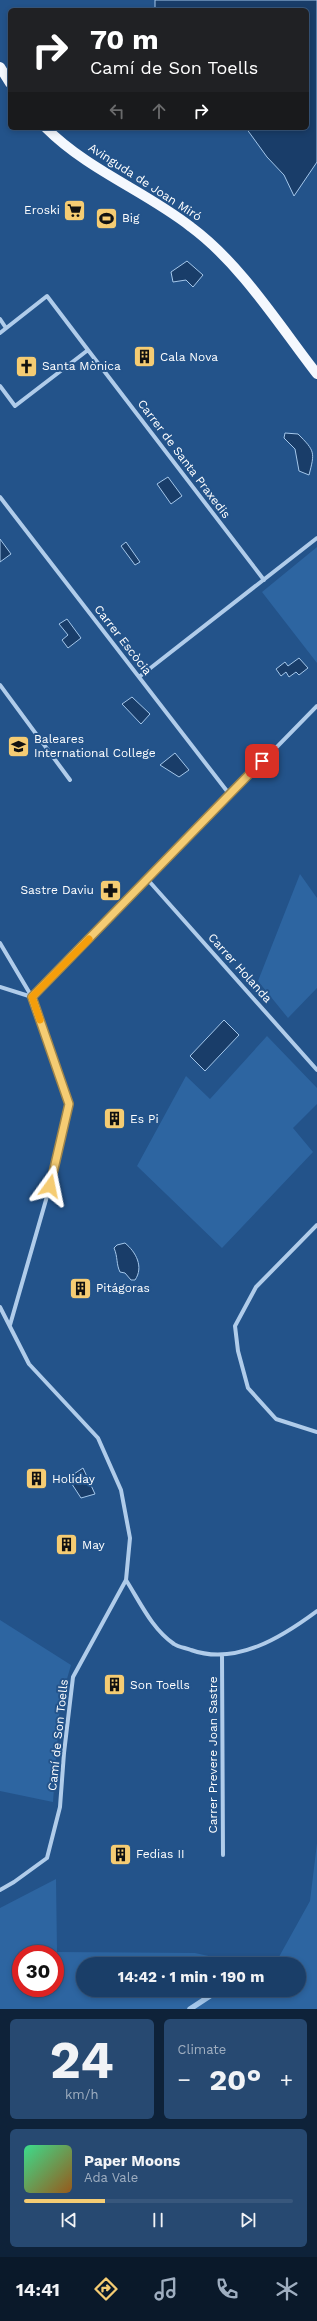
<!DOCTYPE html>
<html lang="en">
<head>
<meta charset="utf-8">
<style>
	:root { --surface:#1a3e68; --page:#274971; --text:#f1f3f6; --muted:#9faec0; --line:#38577c; --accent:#f5cc73 }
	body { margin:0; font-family:"Work Sans",sans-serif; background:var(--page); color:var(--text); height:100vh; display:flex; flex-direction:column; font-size:15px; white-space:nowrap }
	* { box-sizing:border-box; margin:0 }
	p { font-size:13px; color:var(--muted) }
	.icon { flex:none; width:22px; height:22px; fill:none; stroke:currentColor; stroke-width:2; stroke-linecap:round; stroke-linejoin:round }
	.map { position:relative; height:2009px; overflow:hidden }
	.details { display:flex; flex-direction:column; gap:10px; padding:10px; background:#0e2239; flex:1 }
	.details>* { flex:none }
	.guide { position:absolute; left:8px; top:8px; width:301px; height:122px; border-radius:6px; box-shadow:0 2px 6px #0003,0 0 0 1px var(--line); background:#202124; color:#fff; overflow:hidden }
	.speed { position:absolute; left:12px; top:1945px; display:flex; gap:8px; font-size:20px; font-weight:700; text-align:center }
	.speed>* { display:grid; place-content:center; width:52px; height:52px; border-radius:50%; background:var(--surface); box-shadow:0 2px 6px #0003,0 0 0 1px var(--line); line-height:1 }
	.speed .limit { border:6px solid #d22; background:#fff; color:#111 }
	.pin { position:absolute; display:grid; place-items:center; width:34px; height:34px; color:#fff; margin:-17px; border-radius:8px; box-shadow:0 2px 6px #0006 }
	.me { position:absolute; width:44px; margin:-22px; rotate:12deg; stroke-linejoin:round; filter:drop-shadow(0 0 3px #0008) }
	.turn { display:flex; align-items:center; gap:14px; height:84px; padding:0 16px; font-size:18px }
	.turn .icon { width:52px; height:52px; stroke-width:2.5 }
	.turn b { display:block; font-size:28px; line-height:34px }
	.lanes { display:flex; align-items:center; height:38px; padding:0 16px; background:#0003; justify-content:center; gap:20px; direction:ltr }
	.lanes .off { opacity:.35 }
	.big { font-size:30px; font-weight:700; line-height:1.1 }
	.details .widget { flex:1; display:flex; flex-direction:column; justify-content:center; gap:6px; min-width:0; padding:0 14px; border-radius:6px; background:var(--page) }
	.details .dial { align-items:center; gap:0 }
	.dial b { font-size:52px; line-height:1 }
	.song { display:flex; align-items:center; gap:12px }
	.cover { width:48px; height:48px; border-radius:6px; background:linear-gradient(135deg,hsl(150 70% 55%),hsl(30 70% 35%)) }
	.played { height:4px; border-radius:2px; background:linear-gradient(90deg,var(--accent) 30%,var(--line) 30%) }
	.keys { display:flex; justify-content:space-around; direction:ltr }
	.heat { display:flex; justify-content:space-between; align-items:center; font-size:22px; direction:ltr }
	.details .tiles { flex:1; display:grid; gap:10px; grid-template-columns:1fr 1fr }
	.widget:last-child { grid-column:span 2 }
	.trip { position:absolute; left:76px; top:1957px; width:230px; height:40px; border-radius:20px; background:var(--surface); box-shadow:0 2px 6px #0003,0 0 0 1px var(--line); font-weight:700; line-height:40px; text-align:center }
	.tab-bar { display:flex; height:64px; justify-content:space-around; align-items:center; background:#0a192a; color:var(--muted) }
	.tab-bar .icon { width:28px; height:28px }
	.tab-bar .on { color:var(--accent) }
	.tab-bar b { font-size:18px; color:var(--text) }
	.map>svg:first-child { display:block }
	.green { fill:#2d65a1; fill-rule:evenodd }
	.water { fill:#193d69; stroke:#a4c7eb }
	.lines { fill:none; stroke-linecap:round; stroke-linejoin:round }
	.stream { stroke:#a4c7eb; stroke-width:5.5 }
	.street { stroke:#b0ccea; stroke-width:4 }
	.primary { stroke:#f4f8fe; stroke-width:10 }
	.route-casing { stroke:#9f854b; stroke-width:10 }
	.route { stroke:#f5cc73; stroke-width:7 }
	.slow { stroke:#f59e0b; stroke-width:7 }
	.labels { text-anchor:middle; stroke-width:4; stroke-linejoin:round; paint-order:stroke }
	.street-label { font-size:12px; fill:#fff; stroke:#23538a }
	.poi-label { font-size:12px; fill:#fff; stroke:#23538a; text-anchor:start }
</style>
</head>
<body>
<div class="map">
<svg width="317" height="2009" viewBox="0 0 317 2009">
	<rect width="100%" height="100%" fill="#23538a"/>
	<path class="green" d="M317 547V663L262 592Z
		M300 874 317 898V988L288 1018 258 981Z
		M267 1036 317 1088V1104L293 1128 313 1152 222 1248 137 1166 186 1076 210 1099Z
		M0 1620 71 1665 60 1703 53 1802 0 1791Z
		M317 1843V2009H0V1908L56 1879 57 1952 195 1953 245 1964H83V1990H299V1964H275L310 1901ZM21 1954H55V1988H21Z"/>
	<path class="water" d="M155 0H317V162L294 196 284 175 267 157 246 128H307V10H155Z
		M187 261 203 275 193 287 186 280 173 282 171 272Z
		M285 433 298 434C315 451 315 452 309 475L299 471 295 449 284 438Z
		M168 477 182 496 171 504 157 484Z
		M0 539 11 554 0 562Z
		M126 542 140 562 135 565 121 546Z
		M67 619 81 638 68 648 62 640 68 635 59 624Z
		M299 658 308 668 299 675 296 672 289 677 286 672 281 676 276 669 285 662 288 666Z
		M132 697 150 714 141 724 122 704Z
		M175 753 189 770 179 777 160 765Z
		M224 1020 239 1035 205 1071 190 1056Z
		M125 1243C136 1252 144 1267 135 1280H131L125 1273 120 1272C116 1264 118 1257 114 1248L117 1245Z
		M83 1468 95 1494 81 1498 68 1478Z"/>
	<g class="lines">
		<path class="stream" d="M190 2009 219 1990"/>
		<path class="street" d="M0 319 6 328
			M0 333 47 296 88 350 15 406 0 386
			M88 350 264 580
			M0 497 230 795
			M139 677 317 538
			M0 685 70 780
			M148 880 317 1070
			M0 943 32 997
			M0 987 32 997
			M317 1225 256 1287 235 1326 238 1351 248 1388 276 1419 317 1432
			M0 1307 29 1364 98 1438 121 1490 130 1538 126 1580 73 1677 64 1753 60 1807 47 1858 14 1882 0 1890
			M10 1325 50 1186 69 1104 32 997 317 706
			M126 1580C140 1602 152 1629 174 1644 178 1647 186 1648 191 1650 236 1666 282 1637 317 1611
			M222 1655 223 1855"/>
		<path class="primary" d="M0 67 10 83
			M46 128C88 170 145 191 191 227 241 264 279 325 317 374"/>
	</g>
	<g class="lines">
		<defs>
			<path id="route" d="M50 1186 69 1104 32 997 262 761"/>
		</defs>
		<use href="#route" class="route-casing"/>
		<use href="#route" class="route"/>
		<path class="slow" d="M40 1020 32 997 89 939"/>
	</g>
	<defs>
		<symbol id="supermarket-square" viewBox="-11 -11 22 22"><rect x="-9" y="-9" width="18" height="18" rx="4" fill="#f5cc73" stroke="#23538a"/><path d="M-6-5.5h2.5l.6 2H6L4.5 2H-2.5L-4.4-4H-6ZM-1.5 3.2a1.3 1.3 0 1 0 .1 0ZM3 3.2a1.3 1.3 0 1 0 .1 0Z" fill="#111"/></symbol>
		<symbol id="stadium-square" viewBox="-11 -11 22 22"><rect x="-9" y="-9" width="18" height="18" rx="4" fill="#f5cc73" stroke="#23538a"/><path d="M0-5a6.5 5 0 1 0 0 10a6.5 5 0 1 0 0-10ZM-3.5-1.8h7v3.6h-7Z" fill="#111"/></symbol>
		<symbol id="building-square" viewBox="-11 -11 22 22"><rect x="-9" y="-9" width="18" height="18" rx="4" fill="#f5cc73" stroke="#23538a"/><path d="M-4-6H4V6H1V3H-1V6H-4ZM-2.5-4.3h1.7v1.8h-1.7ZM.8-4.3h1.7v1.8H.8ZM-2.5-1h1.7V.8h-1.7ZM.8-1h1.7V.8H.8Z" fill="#111"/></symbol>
		<symbol id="church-square" viewBox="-11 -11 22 22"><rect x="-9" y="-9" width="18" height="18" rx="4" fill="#f5cc73" stroke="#23538a"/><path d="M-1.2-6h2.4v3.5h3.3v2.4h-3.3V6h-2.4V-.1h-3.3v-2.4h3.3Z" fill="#111"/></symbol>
		<symbol id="school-square" viewBox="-11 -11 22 22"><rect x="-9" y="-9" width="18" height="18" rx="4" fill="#f5cc73" stroke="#23538a"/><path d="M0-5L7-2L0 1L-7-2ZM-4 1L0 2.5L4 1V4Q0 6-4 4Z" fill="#111"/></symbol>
		<symbol id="pharmacy-square" viewBox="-11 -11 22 22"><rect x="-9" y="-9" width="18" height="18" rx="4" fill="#f5cc73" stroke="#23538a"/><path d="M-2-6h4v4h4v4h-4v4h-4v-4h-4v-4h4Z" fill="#111"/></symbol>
	</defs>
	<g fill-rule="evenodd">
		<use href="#supermarket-square" x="62" y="198" width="25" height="25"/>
		<use href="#stadium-square" x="94" y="206" width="25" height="25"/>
		<use href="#building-square" x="132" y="344" width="25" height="25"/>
		<use href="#church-square" x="14" y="354" width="25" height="25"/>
		<use href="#school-square" x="6" y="734" width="25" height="25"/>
		<use href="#pharmacy-square" x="98" y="878" width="25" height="25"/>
		<use href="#building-square" x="102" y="1106" width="25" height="25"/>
		<use href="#building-square" x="68" y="1276" width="25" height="25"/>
		<use href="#building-square" x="24" y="1466" width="25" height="25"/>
		<use href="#building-square" x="54" y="1532" width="25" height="25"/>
		<use href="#building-square" x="102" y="1672" width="25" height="25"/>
		<use href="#building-square" x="108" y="1842" width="25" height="25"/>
	</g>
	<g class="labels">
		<g class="street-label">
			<text transform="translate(145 182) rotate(33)" y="4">Avinguda de Joan Miró</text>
			<text transform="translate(184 459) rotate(53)" y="4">Carrer de Santa Praxedis</text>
			<text transform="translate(123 640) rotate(52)" y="4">Carrer Escòcia</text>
			<text transform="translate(240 968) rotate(48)" y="4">Carrer Holanda</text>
			<text transform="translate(58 1735) rotate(-84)" y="4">Camí de Son Toells</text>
			<text transform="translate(213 1755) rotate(-90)" y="4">Carrer Prevere Joan Sastre</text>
		</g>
		<g class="poi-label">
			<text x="60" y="214" text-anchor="end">Eroski</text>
			<text x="122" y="222">Big</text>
			<text x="160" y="361">Cala Nova</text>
			<text x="42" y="370">Santa Mònica</text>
			<text x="34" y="743">Baleares<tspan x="34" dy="14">International College</tspan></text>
			<text x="94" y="894" text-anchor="end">Sastre Daviu</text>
			<text x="130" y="1123">Es Pi</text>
			<text x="96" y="1292">Pitágoras</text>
			<text x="52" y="1483">Holiday</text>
			<text x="82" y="1549">May</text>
			<text x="130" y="1689">Son Toells</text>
			<text x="136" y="1858">Fedias II</text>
		</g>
	</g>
</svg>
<div class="speed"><div class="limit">30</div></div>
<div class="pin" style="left:262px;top:761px;background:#d93025"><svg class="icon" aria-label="arrive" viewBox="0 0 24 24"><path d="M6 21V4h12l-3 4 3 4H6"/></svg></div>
<svg class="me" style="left:50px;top:1186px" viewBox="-20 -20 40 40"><path d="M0-17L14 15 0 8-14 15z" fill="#f5cc73" stroke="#fff" stroke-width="4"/></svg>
<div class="trip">14:42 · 1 min · 190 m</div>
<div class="guide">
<div class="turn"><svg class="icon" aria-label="right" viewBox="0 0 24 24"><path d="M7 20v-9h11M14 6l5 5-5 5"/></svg><div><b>70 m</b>Camí de Son Toells</div></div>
<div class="lanes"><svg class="icon off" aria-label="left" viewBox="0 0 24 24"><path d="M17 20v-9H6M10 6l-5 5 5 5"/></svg><svg class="icon off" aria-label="ahead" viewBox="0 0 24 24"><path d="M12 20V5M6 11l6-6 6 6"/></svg><svg class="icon" aria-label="right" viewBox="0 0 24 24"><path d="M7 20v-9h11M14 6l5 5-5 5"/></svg></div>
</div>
</div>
<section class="details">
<div class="tiles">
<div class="widget dial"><b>24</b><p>km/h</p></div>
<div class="widget"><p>Climate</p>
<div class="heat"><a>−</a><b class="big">20°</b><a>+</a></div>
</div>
<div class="widget">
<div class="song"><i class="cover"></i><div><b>Paper Moons</b><p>Ada Vale</p></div></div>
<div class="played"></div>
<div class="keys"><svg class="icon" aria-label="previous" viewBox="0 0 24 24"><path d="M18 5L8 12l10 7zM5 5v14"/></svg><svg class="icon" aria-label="pause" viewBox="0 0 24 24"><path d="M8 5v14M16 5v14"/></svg><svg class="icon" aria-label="next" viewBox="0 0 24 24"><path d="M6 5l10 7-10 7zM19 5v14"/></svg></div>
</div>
</div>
</section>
<nav class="tab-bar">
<b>14:41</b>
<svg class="icon on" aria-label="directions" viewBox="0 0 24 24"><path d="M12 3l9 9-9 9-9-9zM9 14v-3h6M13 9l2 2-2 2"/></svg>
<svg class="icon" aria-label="music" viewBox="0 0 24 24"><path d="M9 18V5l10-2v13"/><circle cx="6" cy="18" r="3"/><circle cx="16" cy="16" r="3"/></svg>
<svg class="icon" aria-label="phone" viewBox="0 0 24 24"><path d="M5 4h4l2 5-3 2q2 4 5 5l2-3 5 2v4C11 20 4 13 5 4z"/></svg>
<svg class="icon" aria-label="climate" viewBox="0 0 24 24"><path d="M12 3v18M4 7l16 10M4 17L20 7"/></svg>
</nav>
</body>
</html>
